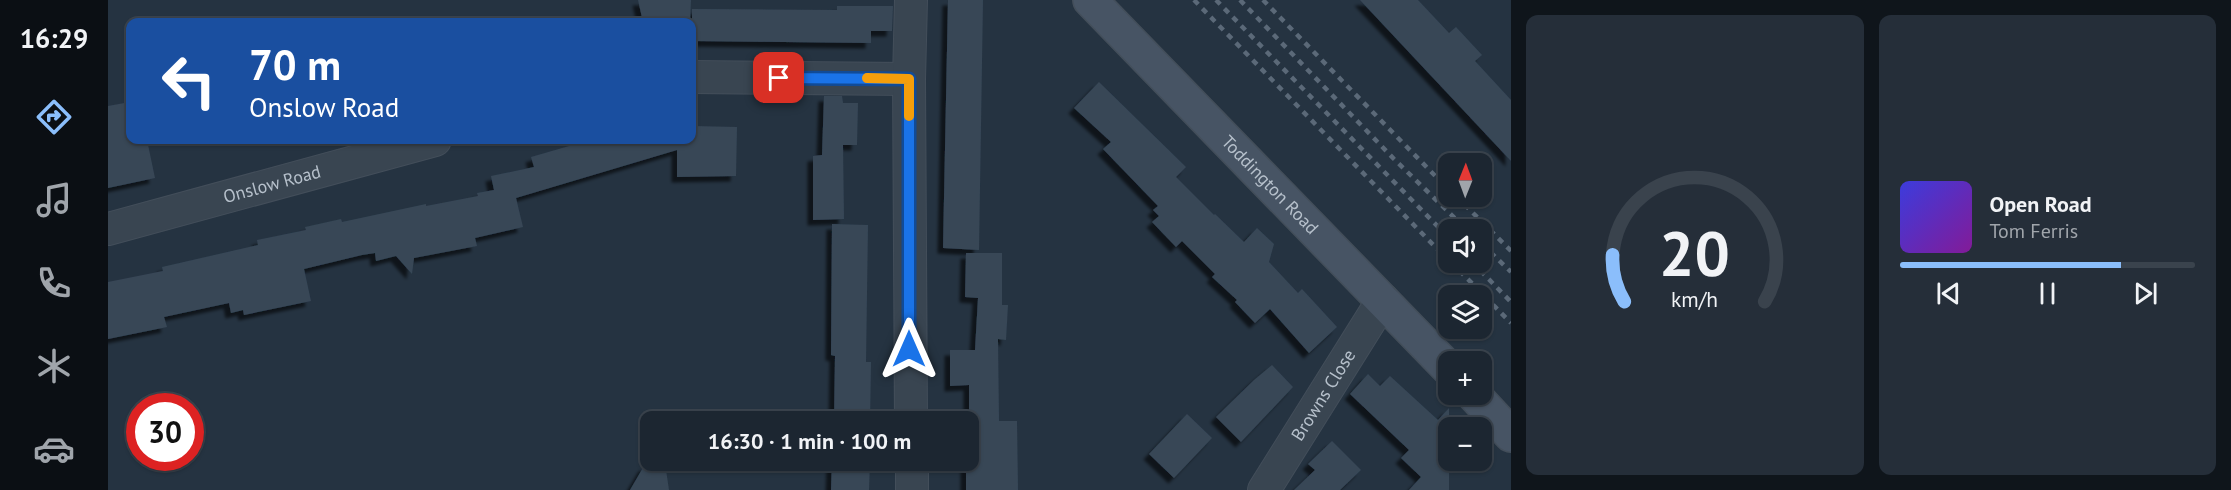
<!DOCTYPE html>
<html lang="en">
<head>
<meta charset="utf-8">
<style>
	:root { --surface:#1c2631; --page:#252e39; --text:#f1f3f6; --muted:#a0a5ab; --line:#3a434d; --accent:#8bbefb }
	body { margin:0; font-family:"PT Sans",sans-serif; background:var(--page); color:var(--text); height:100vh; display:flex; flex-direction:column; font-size:22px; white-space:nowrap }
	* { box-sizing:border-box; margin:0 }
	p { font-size:20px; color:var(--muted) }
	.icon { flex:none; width:33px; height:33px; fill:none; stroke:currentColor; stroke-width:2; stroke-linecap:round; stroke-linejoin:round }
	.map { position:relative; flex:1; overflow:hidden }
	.sheet { display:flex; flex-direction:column; gap:15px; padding:15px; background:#0f151b; width:720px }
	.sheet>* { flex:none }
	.guide { position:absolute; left:18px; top:18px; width:570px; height:126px; border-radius:12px; box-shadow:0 2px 4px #0004,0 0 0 2px var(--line); background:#1a4fa0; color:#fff; overflow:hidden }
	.needle { width:39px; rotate:1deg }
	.fabs { position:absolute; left:1330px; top:153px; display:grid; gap:12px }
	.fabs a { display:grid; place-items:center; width:54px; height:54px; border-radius:12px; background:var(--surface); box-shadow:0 2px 4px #0004,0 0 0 2px var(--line); font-size:30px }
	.speed { position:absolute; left:18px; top:393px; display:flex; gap:12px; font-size:30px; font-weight:700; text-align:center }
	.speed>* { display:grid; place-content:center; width:78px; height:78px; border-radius:50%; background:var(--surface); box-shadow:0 2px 4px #0004,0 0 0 2px var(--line); line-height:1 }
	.speed .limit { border:9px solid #d22; background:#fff; color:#111 }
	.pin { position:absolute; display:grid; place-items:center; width:51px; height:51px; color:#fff; margin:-26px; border-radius:12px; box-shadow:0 3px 9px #0006 }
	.me { position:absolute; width:66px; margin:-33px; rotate:0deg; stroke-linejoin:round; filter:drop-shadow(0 0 4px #0008) }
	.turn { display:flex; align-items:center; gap:21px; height:126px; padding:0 24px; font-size:27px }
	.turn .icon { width:78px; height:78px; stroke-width:2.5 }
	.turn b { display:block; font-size:42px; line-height:51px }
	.sheet .tile { flex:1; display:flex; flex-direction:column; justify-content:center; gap:9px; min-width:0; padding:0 21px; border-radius:12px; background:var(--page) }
	.sheet .dial { align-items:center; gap:0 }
	.dial svg { height:156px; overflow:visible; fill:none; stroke:var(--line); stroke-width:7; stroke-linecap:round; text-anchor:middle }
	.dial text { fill:var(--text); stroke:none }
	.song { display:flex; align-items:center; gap:18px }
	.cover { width:72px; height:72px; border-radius:9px; background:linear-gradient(135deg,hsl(240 70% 55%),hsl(290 70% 35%)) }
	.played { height:6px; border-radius:3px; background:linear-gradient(90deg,var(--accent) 75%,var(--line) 75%) }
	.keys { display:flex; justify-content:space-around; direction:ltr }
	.sheet .tiles { flex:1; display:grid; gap:15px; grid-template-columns:repeat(2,1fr) }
	.trip { position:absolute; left:532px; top:411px; width:339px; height:60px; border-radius:12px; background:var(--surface); box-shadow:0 2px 4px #0004,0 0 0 2px var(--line); font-weight:800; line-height:60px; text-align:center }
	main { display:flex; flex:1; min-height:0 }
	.tab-bar { display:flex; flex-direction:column; width:108px; justify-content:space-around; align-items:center; background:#0b0f14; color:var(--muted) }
	.tab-bar .icon { width:42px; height:42px }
	.tab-bar .current { color:var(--accent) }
	.tab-bar b { font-size:27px; color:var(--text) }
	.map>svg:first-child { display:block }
	.building { fill:#374757; filter:url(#shadow) }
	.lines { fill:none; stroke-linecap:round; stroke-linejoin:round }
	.street-casing { stroke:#434e5a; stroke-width:34 }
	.secondary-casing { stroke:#434e5a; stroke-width:36 }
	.street { stroke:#394551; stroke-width:32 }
	.secondary { stroke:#475464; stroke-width:33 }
	.rail { stroke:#5b6978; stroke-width:4.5; stroke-dasharray:6 6; stroke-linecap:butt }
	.route-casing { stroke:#114b97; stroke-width:15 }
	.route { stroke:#1a73e8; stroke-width:10 }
	.slow { stroke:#f59e0b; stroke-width:10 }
	.labels { text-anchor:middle; stroke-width:6; stroke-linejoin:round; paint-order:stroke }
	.street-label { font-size:18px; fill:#b6c0cb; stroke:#1e2a36 }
</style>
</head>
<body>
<main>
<nav class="tab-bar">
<b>16:29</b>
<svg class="icon current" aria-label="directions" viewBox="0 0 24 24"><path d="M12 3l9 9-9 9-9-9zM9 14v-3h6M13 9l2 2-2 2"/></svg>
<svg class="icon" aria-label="music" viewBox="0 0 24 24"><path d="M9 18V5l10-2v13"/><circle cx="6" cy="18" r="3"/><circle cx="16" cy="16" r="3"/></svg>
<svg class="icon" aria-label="phone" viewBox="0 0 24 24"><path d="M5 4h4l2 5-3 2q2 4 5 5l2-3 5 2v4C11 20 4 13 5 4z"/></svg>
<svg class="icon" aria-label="climate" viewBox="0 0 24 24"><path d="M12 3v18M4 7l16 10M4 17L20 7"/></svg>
<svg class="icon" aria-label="car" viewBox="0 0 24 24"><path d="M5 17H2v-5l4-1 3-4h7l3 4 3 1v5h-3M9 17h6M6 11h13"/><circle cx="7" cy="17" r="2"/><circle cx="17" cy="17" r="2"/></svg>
</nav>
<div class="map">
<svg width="1403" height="490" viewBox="0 0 1403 490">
	<defs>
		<filter id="shadow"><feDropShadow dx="-5.5" dy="5.5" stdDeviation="1.5" flood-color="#0009"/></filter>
	</defs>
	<rect width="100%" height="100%" fill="#253341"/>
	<path class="building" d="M530 0H583L582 22H535Z
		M840 0H875L871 250 835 248Z
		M1252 0H1310L1341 33 1348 27 1374 55 1367 61 1403 100V161Z
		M729 6H785L784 31H763V43L584 41V9L729 10Z
		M991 82 1078 167 1068 177 1106 215 1107 214 1136 242 1149 228 1166 244 1161 262 1190 293 1194 289 1229 327 1201 353 1162 309 1147 323 1127 302 1129 300 1104 277 1107 274 1074 241 1068 247 1044 222 1051 216 1045 210 1050 206 995 149 1003 142 966 108Z
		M716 96H734L735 103H750L749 145H735L736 219 705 220V156L714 155Z
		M22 102V140H39L47 178 0 188V106Z
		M584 126 629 127 628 176 569 177V150L408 198 415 227 367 238 369 246 306 258 304 274 288 256 268 261 267 253 254 255 196 269 203 301 136 315 135 310 123 313 121 303 56 317 59 327 0 339V282L55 271 54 267 150 245 149 240 198 230 197 227 233 219 234 222 318 204V206L370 196 369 193 386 190 383 176 426 167 423 157 482 140H584Z
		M724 224 760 225 758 362H763L762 422H726L727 356 723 355Z
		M858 253H894V305H900L898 340 890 339 891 421H909L910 490H858V460H861V385L842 386V350H867L870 298 857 297Z
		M1164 365 1185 387 1133 442 1108 417 1146 380Z
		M1260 374 1272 386 1282 376 1330 420 1341 408V490H1301L1313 477 1293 458 1301 450 1242 394Z
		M1079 414 1104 438 1066 478 1041 454Z
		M1224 441 1253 470 1232 490H1186L1207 470 1200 464Z
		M724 460H762L761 490H723Z
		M557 463 561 490H522L536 466Z"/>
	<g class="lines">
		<defs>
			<g id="street">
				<path d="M584 77 801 79"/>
				<path id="s1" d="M0 229 327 140"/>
				<path d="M803 422 801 79 803 0"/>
				<path d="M804 460V490"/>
				<path id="s2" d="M1156 490 1275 300"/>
			</g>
			<g id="secondary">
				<path id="s3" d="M982 0 1341 369"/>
				<path d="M1365 394 1403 435"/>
			</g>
		</defs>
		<use href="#street" class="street-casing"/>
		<use href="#secondary" class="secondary-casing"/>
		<use href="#street" class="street"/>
		<use href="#secondary" class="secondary"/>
		<path class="rail" d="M1086 0 1341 261
			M1108 0 1341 238
			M1132 0 1286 159 1359 230
			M1155 0 1341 190
			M1348 196 1403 251
			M1374 244 1403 272
			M1343 262 1403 323
			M1364 262 1403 302"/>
	</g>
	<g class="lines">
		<defs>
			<path id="route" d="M671 78 801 79V349"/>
		</defs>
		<use href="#route" class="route-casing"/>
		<use href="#route" class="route"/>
		<path class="slow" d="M759 78 801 79V116"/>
	</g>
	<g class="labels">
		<g class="street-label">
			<text dy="6" stroke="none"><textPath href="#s3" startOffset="258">Toddington Road</textPath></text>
			<text dy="6" stroke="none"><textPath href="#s1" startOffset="170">Onslow Road</textPath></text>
			<text dy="6" stroke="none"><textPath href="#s2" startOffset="112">Browns Close</textPath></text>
		</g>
	</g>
</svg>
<div class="fabs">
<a><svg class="needle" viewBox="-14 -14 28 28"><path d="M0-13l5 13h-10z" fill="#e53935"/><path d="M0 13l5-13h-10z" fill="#a0a5ab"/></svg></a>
<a><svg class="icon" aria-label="sound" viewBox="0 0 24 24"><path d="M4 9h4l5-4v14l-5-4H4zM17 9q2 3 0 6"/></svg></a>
<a><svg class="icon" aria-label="layers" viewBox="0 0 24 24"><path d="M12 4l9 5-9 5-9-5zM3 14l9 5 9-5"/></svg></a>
<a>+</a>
<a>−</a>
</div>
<div class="speed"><div class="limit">30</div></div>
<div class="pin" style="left:671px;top:78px;background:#d93025"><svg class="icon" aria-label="arrive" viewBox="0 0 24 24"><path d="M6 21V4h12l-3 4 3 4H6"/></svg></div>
<svg class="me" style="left:801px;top:349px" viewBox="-20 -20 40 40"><path d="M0-17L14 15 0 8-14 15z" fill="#1a73e8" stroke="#fff" stroke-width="4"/></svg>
<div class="trip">16:30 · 1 min · 100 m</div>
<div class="guide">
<div class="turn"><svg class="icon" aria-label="left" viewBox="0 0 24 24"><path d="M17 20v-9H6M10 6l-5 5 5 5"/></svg><div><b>70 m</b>Onslow Road</div></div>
</div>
</div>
<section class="sheet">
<div class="tiles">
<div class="tile dial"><svg viewBox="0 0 100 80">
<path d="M14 69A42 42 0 1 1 86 69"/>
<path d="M14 69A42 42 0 0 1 8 45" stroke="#8bbefb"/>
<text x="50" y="56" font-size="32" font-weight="700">20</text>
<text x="50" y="72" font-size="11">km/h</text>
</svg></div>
<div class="tile">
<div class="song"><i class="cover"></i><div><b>Open Road</b><p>Tom Ferris</p></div></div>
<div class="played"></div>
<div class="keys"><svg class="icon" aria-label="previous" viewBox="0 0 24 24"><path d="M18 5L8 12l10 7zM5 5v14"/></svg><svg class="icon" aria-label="pause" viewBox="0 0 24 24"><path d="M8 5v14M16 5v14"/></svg><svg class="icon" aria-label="next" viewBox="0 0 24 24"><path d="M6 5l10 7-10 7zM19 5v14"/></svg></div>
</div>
</div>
</section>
</main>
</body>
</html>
